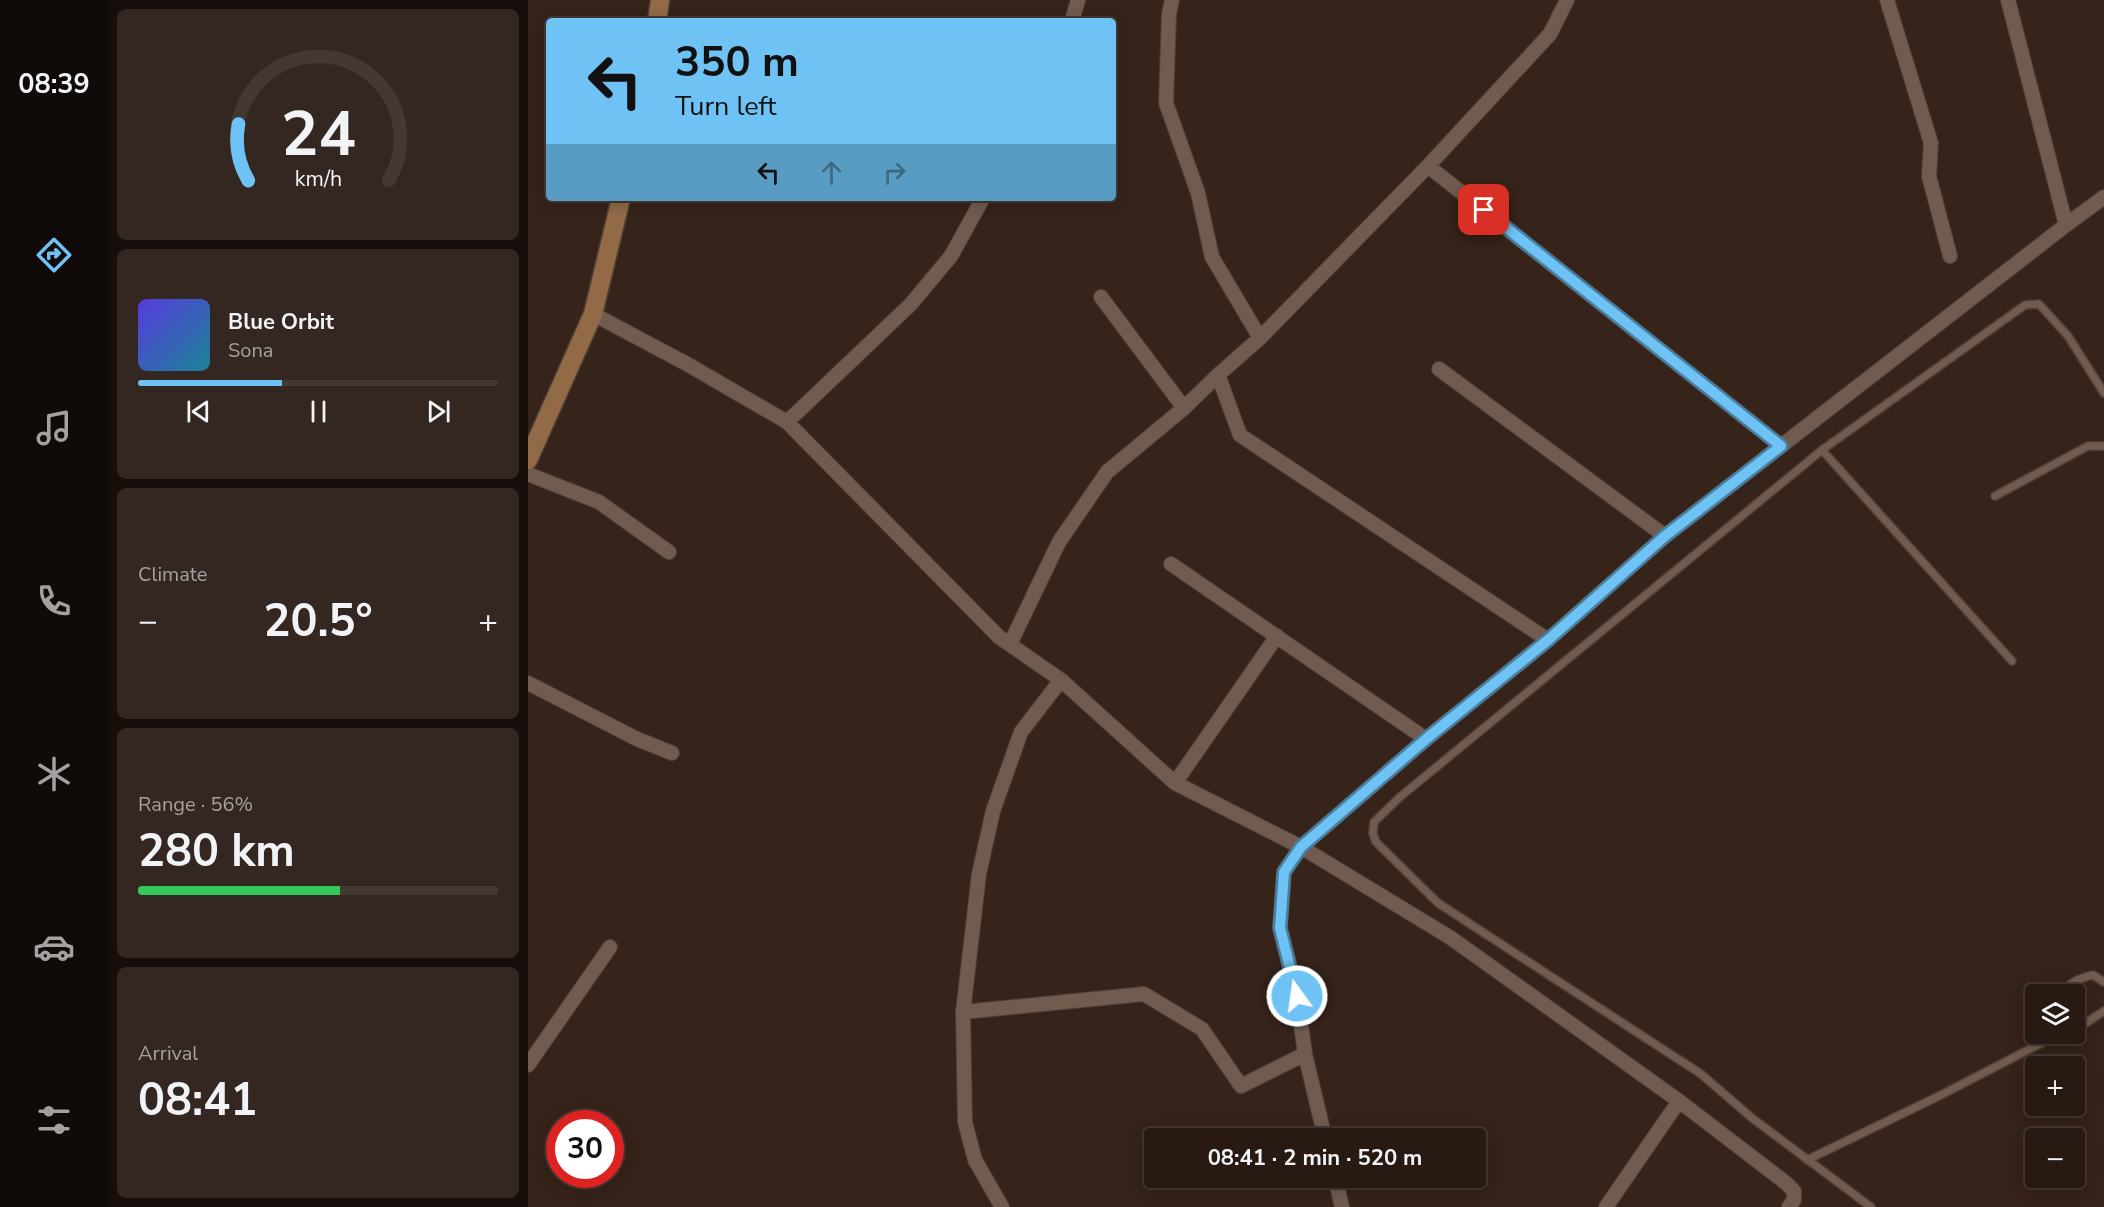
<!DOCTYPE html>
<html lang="en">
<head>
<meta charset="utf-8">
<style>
	:root { --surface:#281a13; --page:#342721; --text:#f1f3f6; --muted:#a5a1a0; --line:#443833; --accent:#6fc2f4 }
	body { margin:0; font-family:"Nunito Sans",sans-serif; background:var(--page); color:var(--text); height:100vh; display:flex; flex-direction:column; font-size:22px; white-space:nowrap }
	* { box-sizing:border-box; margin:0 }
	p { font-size:20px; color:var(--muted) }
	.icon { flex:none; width:33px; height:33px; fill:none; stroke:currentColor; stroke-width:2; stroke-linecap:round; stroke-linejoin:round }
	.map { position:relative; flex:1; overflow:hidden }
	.side { display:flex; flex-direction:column; gap:9px; padding:9px; background:#160e0a; width:420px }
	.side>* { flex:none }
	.banner { position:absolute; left:18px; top:18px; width:570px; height:183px; border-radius:6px; box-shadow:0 3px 15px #0003,0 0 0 2px var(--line); background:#6fc2f4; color:#111; overflow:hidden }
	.controls { position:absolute; left:1497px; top:984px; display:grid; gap:12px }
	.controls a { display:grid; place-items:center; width:60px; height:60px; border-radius:6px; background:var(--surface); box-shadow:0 3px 15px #0003,0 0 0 2px var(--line); font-size:30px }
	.speed { position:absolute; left:18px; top:1110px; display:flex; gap:12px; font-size:30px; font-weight:700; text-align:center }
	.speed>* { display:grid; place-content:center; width:78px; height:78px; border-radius:50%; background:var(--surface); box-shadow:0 3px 15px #0003,0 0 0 2px var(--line); line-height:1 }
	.speed .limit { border:9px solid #d22; background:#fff; color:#111 }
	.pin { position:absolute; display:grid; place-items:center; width:51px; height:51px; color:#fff; margin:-26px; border-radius:12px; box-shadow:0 3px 9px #0006 }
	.me { position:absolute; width:66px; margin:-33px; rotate:346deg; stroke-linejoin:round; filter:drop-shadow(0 0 4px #0008) }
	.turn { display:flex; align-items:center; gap:21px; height:126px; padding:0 30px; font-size:27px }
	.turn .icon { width:78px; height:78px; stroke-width:2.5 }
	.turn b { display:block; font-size:42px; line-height:51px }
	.lanes { display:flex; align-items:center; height:57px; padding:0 30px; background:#0003; justify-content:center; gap:30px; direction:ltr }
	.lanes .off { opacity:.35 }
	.big { font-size:45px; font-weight:700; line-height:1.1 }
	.side .widget { flex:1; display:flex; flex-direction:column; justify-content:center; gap:9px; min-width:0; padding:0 21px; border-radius:9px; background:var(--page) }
	.side .dial { align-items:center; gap:0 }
	.dial svg { height:156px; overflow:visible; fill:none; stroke:var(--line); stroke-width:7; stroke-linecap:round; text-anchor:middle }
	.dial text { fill:var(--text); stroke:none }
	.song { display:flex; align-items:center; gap:18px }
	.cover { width:72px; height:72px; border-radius:9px; background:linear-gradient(135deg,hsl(250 70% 55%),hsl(190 70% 35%)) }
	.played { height:6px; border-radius:3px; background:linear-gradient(90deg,var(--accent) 40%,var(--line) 40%) }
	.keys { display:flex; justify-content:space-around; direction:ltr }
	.heat { display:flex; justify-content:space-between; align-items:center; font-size:33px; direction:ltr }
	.charge { height:9px; border-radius:4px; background:linear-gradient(90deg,#34c759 56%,var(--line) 0) }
	.trip { position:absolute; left:616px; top:1128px; width:342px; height:60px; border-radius:6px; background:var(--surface); box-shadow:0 3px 15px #0003,0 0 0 2px var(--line); font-weight:700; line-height:60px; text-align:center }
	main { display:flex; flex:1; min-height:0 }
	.tab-bar { display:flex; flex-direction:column; width:108px; justify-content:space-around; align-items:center; background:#100a08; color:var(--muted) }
	.tab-bar .icon { width:42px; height:42px }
	.tab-bar .active { color:var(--accent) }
	.tab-bar b { font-size:27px; color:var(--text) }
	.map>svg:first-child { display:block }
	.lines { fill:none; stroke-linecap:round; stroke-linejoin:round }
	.lane-casing { stroke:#504038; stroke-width:10 }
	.street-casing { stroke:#504038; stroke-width:16 }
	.secondary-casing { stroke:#504038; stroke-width:21 }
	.lane { stroke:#715b4f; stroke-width:7 }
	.street { stroke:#715b4f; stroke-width:14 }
	.secondary { stroke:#926a46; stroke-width:18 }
	.route-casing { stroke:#487e9f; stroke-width:15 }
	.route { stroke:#6fc2f4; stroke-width:10 }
</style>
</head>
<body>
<main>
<nav class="tab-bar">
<b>08:39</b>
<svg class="icon active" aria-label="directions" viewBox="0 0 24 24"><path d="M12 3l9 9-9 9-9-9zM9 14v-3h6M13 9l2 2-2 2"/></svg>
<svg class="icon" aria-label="music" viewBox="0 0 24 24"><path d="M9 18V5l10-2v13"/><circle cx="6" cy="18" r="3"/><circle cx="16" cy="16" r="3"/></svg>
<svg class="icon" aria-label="phone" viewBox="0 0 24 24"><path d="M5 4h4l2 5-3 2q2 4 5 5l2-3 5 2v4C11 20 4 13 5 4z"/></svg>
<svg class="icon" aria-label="climate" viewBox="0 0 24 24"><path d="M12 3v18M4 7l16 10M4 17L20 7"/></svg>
<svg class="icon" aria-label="car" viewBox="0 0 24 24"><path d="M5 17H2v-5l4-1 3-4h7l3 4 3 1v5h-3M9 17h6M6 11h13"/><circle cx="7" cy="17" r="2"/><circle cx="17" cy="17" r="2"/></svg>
<svg class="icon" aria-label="filters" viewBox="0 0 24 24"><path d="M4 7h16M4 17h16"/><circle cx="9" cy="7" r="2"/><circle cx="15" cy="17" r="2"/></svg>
</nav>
<section class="side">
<div class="widget dial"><svg viewBox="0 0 100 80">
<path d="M14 69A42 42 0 1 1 86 69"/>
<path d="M14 69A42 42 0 0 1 9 40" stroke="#6fc2f4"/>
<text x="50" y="56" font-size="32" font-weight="700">24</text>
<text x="50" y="72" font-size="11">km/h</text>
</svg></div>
<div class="widget">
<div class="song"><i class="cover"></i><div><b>Blue Orbit</b><p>Sona</p></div></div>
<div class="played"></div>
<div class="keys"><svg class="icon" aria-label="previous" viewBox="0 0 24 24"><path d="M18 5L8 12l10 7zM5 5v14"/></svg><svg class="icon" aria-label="pause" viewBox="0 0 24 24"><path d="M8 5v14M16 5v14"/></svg><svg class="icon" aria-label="next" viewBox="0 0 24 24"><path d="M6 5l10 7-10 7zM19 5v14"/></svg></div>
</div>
<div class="widget"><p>Climate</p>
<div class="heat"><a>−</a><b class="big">20.5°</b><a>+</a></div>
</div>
<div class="widget"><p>Range · 56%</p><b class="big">280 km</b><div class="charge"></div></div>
<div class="widget"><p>Arrival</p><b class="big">08:41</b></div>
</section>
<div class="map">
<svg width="1576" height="1207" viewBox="0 0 1576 1207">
	<rect width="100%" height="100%" fill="#362319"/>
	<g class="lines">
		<defs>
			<path id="lane" d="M1294 450 1484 661
				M1467 496 1560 446H1576
				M1534 994C1541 982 1552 978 1565 975L1576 982
				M1546 1027 1558 1023 1576 1011
				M1279 1160 1413 1095 1531 1034
				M1343 1207 1224 1118 1173 1074 910 903 848 842 845 834 846 822 872 797 1294 450 1497 305 1511 304 1540 336 1576 393"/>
			<path id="street" d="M644 0 641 14 638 103 670 193 684 257 732 338
				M1359 0 1403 143 1401 176 1422 256
				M544 21 550 0
				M900 166 1253 446
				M1538 225 1576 197
				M573 297 656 408
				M65 314 159 364 259 422 471 637 533 680 647 783 773 847 923 938 1151 1101 1258 1183 1266 1191V1200L1261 1207
				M911 369 1137 536
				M690 375 712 435 1020 640
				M259 422 383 304 423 256 455 198
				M0 474 71 502 141 552
				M643 564 898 739
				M482 644 531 542 579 472 656 408 690 375 732 338 900 166 1022 34 1039 0
				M0 683 109 739 144 753
				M647 783 749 636
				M435 1012 616 994 674 1029 713 1086 777 1054
				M0 1065 82 947
				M797 1138 777 1054 769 995 752 928 756 872 773 847 898 739 1020 640 1137 536 1538 225 1480 0
				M807 1178 814 1207
				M474 1207 447 1160 437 1122 435 1012 451 874 465 811 493 732 533 680
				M1078 1207 1151 1101"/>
			<path id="secondary" d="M129 21 132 0
				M0 460 65 314 93 198"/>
		</defs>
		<use href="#lane" class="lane-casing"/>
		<use href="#street" class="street-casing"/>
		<use href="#secondary" class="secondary-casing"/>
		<use href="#lane" class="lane"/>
		<use href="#street" class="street"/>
		<use href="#secondary" class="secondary"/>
	</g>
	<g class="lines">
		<defs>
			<path id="route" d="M769 996 752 928 756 872 773 847 898 739 1020 640 1137 536 1253 446 956 210"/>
		</defs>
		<use href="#route" class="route-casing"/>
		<use href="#route" class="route"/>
	</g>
</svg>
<div class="controls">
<a><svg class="icon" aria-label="layers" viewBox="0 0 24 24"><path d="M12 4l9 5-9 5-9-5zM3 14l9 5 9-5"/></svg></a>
<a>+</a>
<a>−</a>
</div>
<div class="speed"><div class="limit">30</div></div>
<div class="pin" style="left:956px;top:210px;background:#d93025"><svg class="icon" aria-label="arrive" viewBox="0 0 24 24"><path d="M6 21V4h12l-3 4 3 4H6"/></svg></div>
<svg class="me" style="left:769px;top:996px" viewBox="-20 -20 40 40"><circle r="17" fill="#6fc2f4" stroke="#fff" stroke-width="3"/><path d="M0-11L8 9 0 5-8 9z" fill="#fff"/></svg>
<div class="trip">08:41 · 2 min · 520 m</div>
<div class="banner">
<div class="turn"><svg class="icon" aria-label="left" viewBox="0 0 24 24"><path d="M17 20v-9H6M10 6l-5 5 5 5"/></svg><div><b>350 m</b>Turn left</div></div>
<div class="lanes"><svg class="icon" aria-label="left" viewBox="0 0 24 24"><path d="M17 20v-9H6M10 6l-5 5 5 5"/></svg><svg class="icon off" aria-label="ahead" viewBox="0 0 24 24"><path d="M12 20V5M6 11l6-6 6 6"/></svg><svg class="icon off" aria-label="right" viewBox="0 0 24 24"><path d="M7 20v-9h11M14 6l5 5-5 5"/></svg></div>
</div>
</div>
</main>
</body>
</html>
